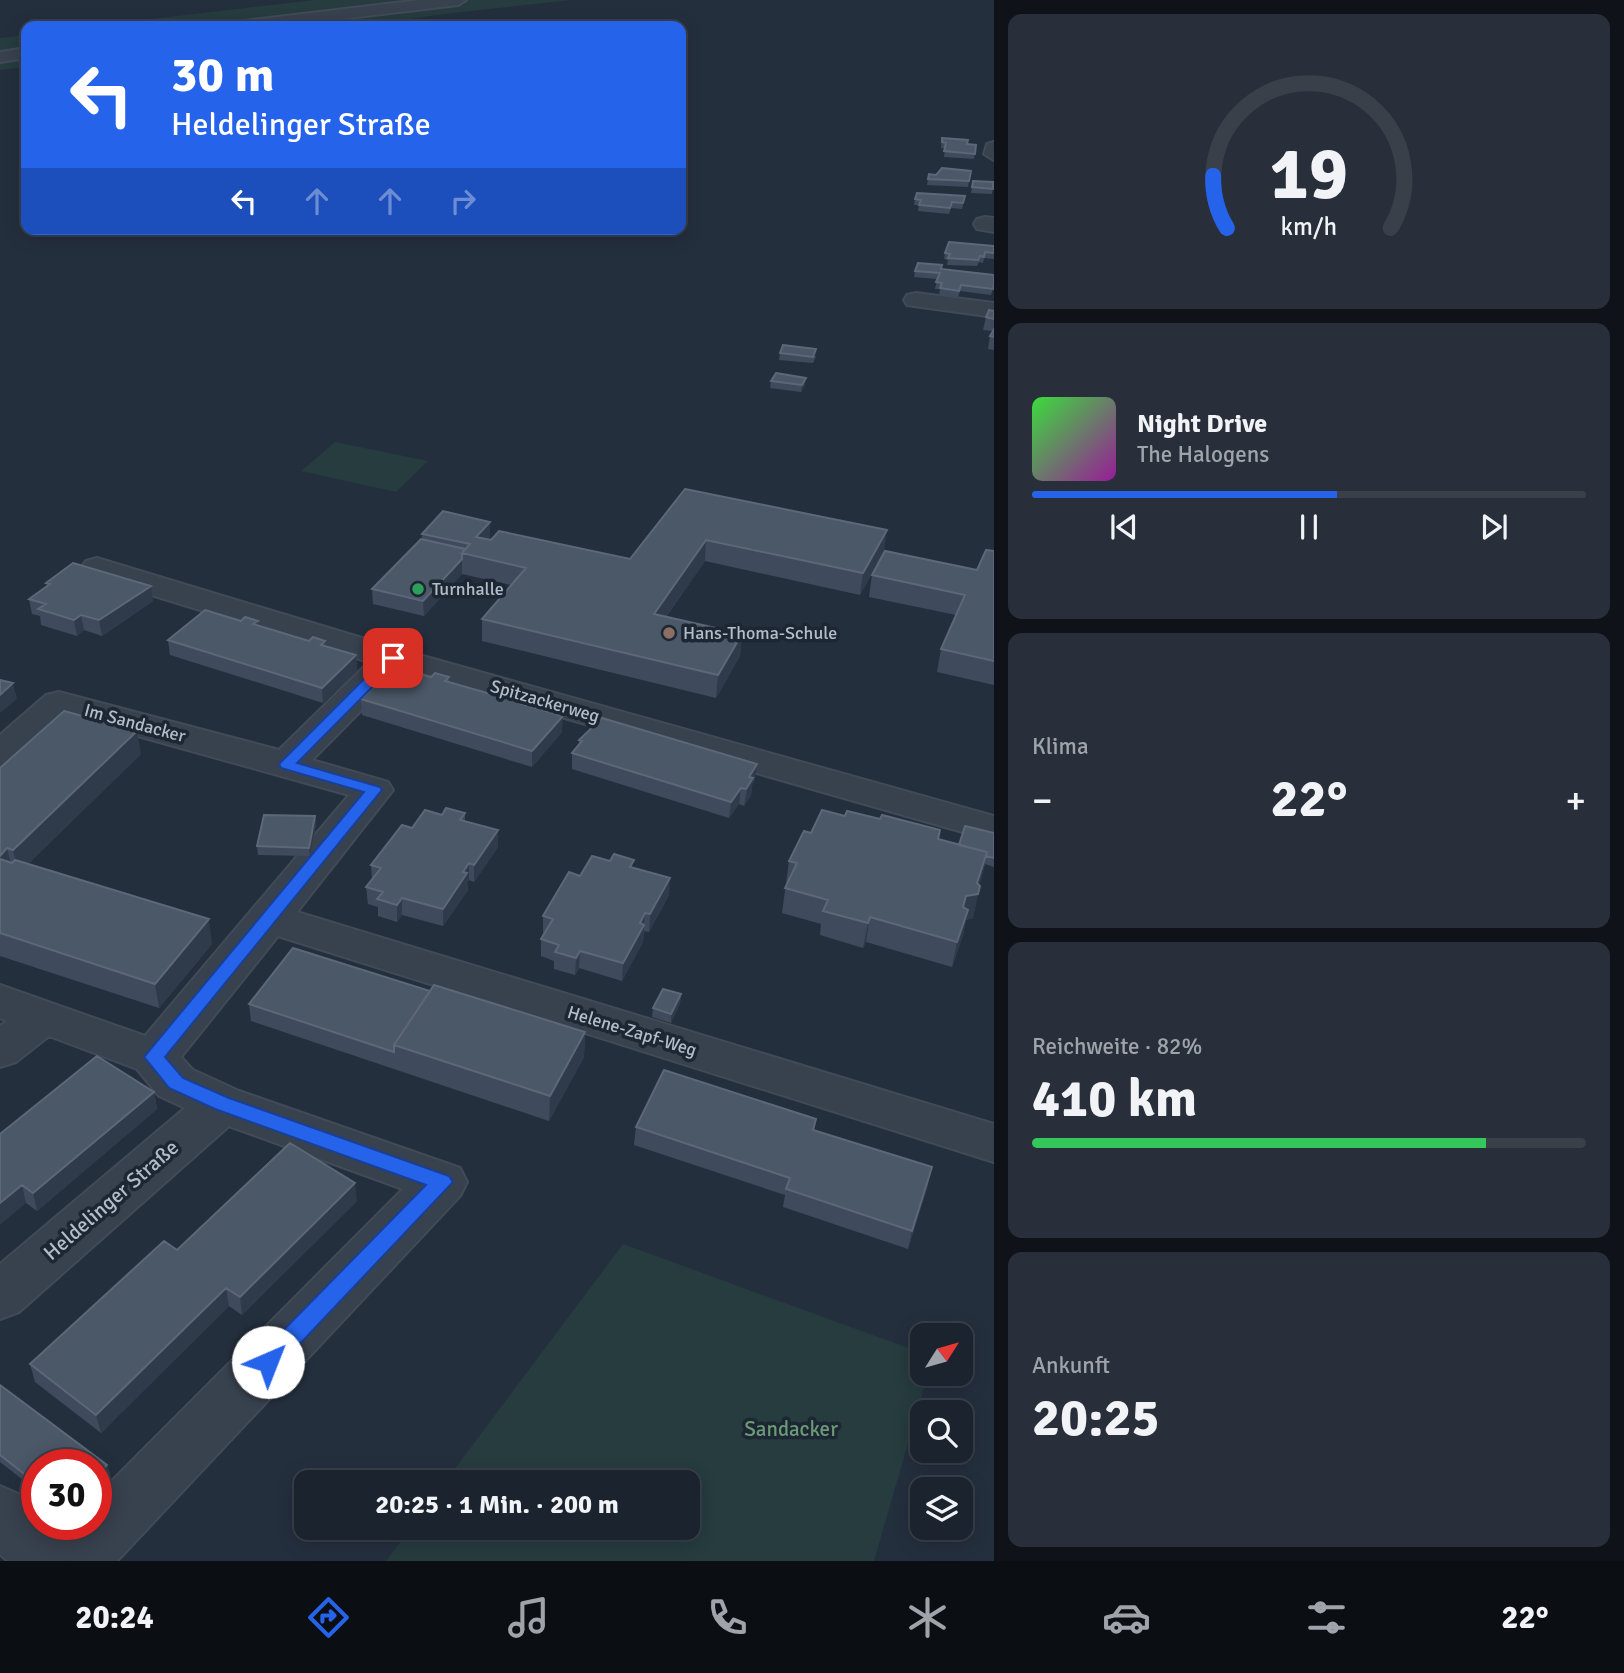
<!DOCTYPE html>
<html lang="de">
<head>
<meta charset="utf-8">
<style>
	:root { --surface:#1b232e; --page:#282f3a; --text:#f1f3f6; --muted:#a0a4aa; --line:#39404a; --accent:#2563eb }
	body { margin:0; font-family:Signika,sans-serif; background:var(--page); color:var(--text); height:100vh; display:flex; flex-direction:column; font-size:26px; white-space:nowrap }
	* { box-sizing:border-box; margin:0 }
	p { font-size:23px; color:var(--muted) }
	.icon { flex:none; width:38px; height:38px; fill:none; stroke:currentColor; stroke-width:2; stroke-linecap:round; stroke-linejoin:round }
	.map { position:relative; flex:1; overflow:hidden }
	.panel { display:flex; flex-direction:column; gap:14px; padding:14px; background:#0f1319; width:630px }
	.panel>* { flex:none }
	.guide { position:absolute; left:21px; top:21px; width:665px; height:214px; border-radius:14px; box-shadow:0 4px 18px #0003,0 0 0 2px var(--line); background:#2563eb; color:#fff; overflow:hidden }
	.needle { width:46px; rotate:53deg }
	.controls { position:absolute; left:910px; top:1323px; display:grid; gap:14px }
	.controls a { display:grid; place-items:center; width:63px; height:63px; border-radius:14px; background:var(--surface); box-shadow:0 4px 18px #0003,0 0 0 2px var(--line); font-size:35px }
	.speed { position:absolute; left:21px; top:1449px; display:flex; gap:14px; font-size:35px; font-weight:700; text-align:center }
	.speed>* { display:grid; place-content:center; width:91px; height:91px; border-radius:50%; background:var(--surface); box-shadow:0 4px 18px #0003,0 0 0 2px var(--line); line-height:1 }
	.speed .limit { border:10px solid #d22; background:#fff; color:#111 }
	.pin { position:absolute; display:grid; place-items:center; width:60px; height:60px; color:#fff; margin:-30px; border-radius:14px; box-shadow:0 4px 10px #0006 }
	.me { position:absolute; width:77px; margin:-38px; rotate:44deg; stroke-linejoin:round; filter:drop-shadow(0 0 5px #0008) }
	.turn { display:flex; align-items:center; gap:24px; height:147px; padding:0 35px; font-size:32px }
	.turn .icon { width:91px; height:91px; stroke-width:2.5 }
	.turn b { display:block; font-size:49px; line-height:60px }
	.lanes { display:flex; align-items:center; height:66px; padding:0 35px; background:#0003; justify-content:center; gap:35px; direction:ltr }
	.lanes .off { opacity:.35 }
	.big { font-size:52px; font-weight:800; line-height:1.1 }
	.panel .tile { flex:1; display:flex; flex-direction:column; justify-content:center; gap:10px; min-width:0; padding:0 24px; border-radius:14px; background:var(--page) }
	.panel .dial { align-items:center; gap:0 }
	.dial svg { height:182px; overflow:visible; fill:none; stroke:var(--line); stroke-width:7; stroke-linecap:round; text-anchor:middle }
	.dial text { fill:var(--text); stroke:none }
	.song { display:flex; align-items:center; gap:21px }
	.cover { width:84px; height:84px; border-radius:10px; background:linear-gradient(135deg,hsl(120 70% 55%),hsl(300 70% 35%)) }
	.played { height:7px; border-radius:4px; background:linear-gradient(90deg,var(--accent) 55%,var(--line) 55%) }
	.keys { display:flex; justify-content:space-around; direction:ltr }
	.heat { display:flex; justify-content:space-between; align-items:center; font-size:38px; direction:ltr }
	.charge { height:10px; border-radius:5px; background:linear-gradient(90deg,#34c759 82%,var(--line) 0) }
	.trip { position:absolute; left:294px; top:1470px; width:406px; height:70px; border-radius:14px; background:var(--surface); box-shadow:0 4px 18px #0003,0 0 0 2px var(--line); font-weight:800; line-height:70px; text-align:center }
	.tab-bar { display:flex; height:112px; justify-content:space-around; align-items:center; background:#0b0e12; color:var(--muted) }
	.tab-bar .icon { width:49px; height:49px }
	.tab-bar .active { color:var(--accent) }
	.tab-bar b { font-size:32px; color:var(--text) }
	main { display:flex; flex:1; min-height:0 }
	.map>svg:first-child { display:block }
	.green { fill:#263c3f }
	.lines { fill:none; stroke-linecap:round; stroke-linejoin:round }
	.minor-casing { stroke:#414a57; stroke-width:4 }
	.minor { fill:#38414e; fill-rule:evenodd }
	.wall { fill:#3f4b5c }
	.shaded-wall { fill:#2f3b4b }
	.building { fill:#4b5868; stroke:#5c6777; stroke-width:2 }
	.route { fill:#2563eb; stroke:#184099; stroke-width:2 }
	.leisure-dot { fill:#2e9e5b; stroke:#1d2633; stroke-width:2.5 }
	.education-dot { fill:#8d6e63; stroke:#1d2633; stroke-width:2.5 }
	.labels { text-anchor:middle; stroke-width:7; stroke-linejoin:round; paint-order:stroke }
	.poi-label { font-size:18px; fill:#b4bcc9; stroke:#1d2633; text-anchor:start }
	.street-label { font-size:18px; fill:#b4bcc9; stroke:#1d2633 }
	.near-street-label { font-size:21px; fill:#b4bcc9; stroke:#1d2633 }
	.near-park-label { font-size:21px; fill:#6b9a76; stroke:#1d2633 }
</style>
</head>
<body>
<main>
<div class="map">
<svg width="994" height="1561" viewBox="0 0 994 1561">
	<rect width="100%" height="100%" fill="#242f3e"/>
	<path class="green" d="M315 0H571L436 15 367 26H91Z
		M26 35V67L0 70V38Z
		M335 442 428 461 396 492 301 471Z
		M623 1244 922 1353V1374H928L874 1561H386L411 1528H688V1482H445Z"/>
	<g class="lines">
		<defs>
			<path id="minor" d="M420 0H466L458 5 281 26H236L244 21Z
				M26 48V58L0 62V52Z
				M994 142V160L984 154 987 144Z
				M985 217 994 218V232L977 229 974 224 977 219Z
				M916 293 994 303V317L907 305 904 300 907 295Z
				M97 558 405 651 994 816V841L400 671 312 760 388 782 393 790 297 912 994 1124V1162L278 936 181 1057 193 1070 239 1091 460 1168 467 1182 460 1196 117 1561H8L0 1554V1486L21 1495 37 1507V1524H57L63 1529 69 1524H96V1497L403 1189 229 1126 19 1312 0 1319V1264L185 1108 159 1096 137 1069 49 1036 16 1062 0 1067V1026L7 1021 0 1018V985L145 1036 349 795 66 716 13 763 0 766V735L46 695 59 692 279 750 369 662 86 575 81 568 86 561Z"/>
		</defs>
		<use href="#minor" class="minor-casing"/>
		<use href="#minor" class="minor"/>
	</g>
	<path class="wall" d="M942 138 967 144 976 145 974 159 944 157 945 148H941Z
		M971 171 968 187 927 185 929 174 936 175Z
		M973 181 993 182 992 194 971 193Z
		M965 196 962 209 951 208 949 214 918 211 919 205H914L915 199Z
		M994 246V259L984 258 983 263 979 262 977 266 947 265 948 260 944 259 945 253Z
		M942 269 994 275V286L991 295 960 291 958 297 939 295 940 289H935L937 279 914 277 915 271Z
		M994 311V350L988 349 990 336 993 331 983 330 986 317Z
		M780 353 816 356 813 363 779 360Z
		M771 381 805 385 801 392 770 388Z
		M685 489 884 551 860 595 705 561 666 617 742 634 740 656 716 698 482 641V619L511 585 462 574 424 616 373 604 372 589 422 540V534L490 522V540L630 559Z
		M994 551V685L937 672 941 649 956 615 869 597 872 575 977 570Z
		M46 583 153 601 102 636 84 630 77 636 41 625 40 616 32 614 29 599 47 586Z
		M258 626 356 655 357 671 323 703 170 655 168 640Z
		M431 677H449V682L526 705 562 732 532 767 362 715 361 699Z
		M579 740 755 780 752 785 751 795 744 806 739 804 729 818 572 769V753L579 745Z
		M141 754 28 864 212 944 159 1008 0 956V768Z
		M465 813V821L498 847 474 882 469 880 467 883 468 890 443 926 402 915 397 922 378 916V907L368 904 366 887 372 880 371 865 412 828 442 815Z
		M315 816 316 824 310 856 258 855 257 846Z
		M811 833 939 839 959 845 994 833V867L985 864 979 885 973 918 966 920 963 935 952 967 866 942 863 948 820 935 821 924 782 913 789 861Z
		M610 861 633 868 669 895 649 932 644 931 643 942 622 981 579 968 575 975 554 969V961L541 956V939L544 933H543V916L580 876Z
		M430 991 585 1032 584 1057 549 1121 251 1021 249 1004Z
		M681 994 680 1003 671 1023 652 1017 653 1008Z
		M154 1092 157 1109 37 1211 26 1203 0 1134Z
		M816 1119 814 1130 928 1185 908 1249 783 1207 785 1195 634 1145 636 1127Z
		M357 1201 242 1315 229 1306 101 1433 35 1382 30 1364 177 1250Z
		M0 1385 107 1465 110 1474 96 1489V1465H37V1491L0 1462Z"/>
	<path class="shaded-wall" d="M806 378 805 385 801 392 802 385Z
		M490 522V542L476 537Z
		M887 530 884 551 860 595 863 573Z
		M706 540 705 561 652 636 654 614Z
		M462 559V574L424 616 423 601Z
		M151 586 153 601 102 636 99 620Z
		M81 615 84 630 77 636 74 620Z
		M742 634 740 656 716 698 718 675Z
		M356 655 357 671 323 703 322 688Z
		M13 683 17 699 0 713V695Z
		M563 716 562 732 532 767V751Z
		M137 731 141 754 18 874 13 850Z
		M757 764 755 780 752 785 751 795 744 806 749 777Z
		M741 788 739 804 729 818 731 802Z
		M315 816 316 824 310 856 309 848Z
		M498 830V847L474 882V865Z
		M7 848 13 872 0 871V856Z
		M987 852 982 876 976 895 980 886 973 918 966 920 963 935 952 967 966 896 977 883Z
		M469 863V880L467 883 468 890 443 926V909L463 872Z
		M670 878 669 895 649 932 650 914Z
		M402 898V915L397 922V905Z
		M645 913 643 942 622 981 623 963 640 923Z
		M870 917 866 942 863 948 868 923Z
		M209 919 212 944 159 1008 155 984Z
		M580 951 579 968 575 975 576 958Z
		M681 994 680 1003 671 1023V1014Z
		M585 1032 584 1057 549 1121 550 1096Z
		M154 1092 157 1109 37 1211 33 1193Z
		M932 1167 928 1185 908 1249 912 1231Z
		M355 1183 357 1201 242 1315 240 1297Z
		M22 1185 26 1203 0 1225V1203Z
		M226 1288 229 1306 101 1433 96 1415Z
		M107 1465 110 1474 96 1489V1477Z"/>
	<path class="building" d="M942 138 968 140 967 144 976 145 975 154 944 151 946 143 942 142Z
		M942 168 971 171 969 181 928 179 929 174 936 175Z
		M973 181 993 182V189L972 187Z
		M917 193 965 196 963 203 952 202 950 208 919 205 921 200 915 199Z
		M949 242 994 246V253L985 252 984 257 980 256 978 260 948 258 950 254 945 253Z
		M918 263 942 265 941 269 994 275V283L993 289 961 285 959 291 940 288 942 283 936 282 940 273 915 271Z
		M989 310 994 311V319L986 317Z
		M994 329V337L990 336Z
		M783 345 816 349 813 357 780 353Z
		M776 373 806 378 802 385 771 381Z
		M685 489 887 530 863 573 706 540 654 614 742 634 718 675 482 619 526 568 462 553 470 544 422 534 443 511 490 522 476 537 491 540 499 531 630 559Z
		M421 539 465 549 462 553V559L423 601 372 589Z
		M986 550 994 551V661L941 649 965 595 872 575 885 551 977 570Z
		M73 563 151 586 99 620 81 615 74 620 38 609 46 604 29 599 50 584 46 583Z
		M205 610 241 621 245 617 258 621 253 624 309 641 313 637 325 641 321 645 356 655 322 688 168 640Z
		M394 666 431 677 435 673 449 677 445 681 508 699 511 695 526 700 522 704 563 716 532 751 361 699Z
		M0 680 13 683 0 695Z
		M64 711 137 731 13 850 7 848 0 856V768Z
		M602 718 757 764 749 777 753 778 746 789 741 788 731 802 572 753 582 741 579 740Z
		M446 808 465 813 460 820 498 830 474 865 469 863 463 872 467 873 443 909 402 898 397 905 377 899 383 892 366 887 381 868 371 865 402 825 412 828 425 810 442 815Z
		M822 810 845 816 847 811 880 819 882 815 940 830 938 839 987 852 977 883 980 886 978 894 966 896 963 907 968 910 957 942 870 917 868 923 823 911 828 900 785 888 797 863 789 861 804 831 811 833Z
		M264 815 315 816 309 848 257 846Z
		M965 826 994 833V858L986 856 987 852 959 845Z
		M614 854 634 860 630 867 670 878 650 914 645 913 640 923 644 925 623 963 580 951 576 958 555 952 559 945 541 939 553 919 543 916 569 872 580 876 592 856 610 861Z
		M0 859 12 863 15 860 209 919 155 984 0 933Z
		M293 948 430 991 394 1045V1052L249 1004Z
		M434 985 585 1032 550 1096 394 1045Z
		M663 989 681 994 671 1014 653 1008Z
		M97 1056 154 1092 33 1193 22 1185 0 1203V1134Z
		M664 1070 816 1119 813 1130 932 1167 912 1231 786 1189 790 1178 636 1127Z
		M290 1143 355 1183 240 1297 226 1288 96 1415 30 1364 164 1241 177 1250Z
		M0 1385 107 1465 96 1477V1465H37V1484L0 1455Z"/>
	<path class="route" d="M393 654 398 655 401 658 398 661 297 763 380 787 382 790 165 1057 183 1078 229 1098 449 1176 453 1182 276 1369 268 1372 260 1369 257 1362 260 1354 426 1185 215 1109 169 1088 144 1057 364 792 281 768 279 764 388 655Z"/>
	<circle class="leisure-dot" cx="418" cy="589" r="7"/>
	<circle class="education-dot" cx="669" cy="633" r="7"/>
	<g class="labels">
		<g class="poi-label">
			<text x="432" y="595">Turnhalle</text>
			<text x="683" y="639">Hans-Thoma-Schule</text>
		</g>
		<g class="street-label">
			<text transform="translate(545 701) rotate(16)" y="6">Spitzackerweg</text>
			<text transform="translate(135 723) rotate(15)" y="6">Im Sandacker</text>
			<text transform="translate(632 1031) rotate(17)" y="6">Helene-Zapf-Weg</text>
		</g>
		<g class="near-street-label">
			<text transform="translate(111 1200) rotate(-41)" y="7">Heldelinger Straße</text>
		</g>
		<g class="near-park-label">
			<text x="791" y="1436">Sandacker</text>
		</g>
	</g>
</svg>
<div class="controls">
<a><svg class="needle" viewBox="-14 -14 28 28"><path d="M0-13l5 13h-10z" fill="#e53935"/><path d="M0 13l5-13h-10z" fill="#a0a4aa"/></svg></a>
<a><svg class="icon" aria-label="search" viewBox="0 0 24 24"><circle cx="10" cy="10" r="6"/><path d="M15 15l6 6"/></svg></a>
<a><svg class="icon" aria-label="layers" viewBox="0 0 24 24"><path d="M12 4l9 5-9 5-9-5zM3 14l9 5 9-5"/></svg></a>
</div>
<div class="speed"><div class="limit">30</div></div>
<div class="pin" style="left:393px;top:658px;background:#d93025"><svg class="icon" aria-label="arrive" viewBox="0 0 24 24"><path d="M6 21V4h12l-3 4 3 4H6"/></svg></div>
<svg class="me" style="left:268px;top:1362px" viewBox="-20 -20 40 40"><circle r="19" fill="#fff"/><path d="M0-13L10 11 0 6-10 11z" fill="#2563eb"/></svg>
<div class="trip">20:25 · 1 Min. · 200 m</div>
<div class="guide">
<div class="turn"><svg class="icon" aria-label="left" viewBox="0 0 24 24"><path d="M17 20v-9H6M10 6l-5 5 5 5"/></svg><div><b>30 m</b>Heldelinger Straße</div></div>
<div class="lanes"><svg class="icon" aria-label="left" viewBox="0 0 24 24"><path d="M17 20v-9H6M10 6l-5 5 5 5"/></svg><svg class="icon off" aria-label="ahead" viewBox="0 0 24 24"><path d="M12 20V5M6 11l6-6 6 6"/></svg><svg class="icon off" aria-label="ahead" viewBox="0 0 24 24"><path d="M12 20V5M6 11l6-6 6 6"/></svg><svg class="icon off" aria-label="right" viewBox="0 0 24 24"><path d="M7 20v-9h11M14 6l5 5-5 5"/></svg></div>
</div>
</div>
<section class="panel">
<div class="tile dial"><svg viewBox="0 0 100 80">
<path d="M14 69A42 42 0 1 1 86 69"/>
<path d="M14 69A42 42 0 0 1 8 46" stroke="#2563eb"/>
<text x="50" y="56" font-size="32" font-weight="700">19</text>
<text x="50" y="72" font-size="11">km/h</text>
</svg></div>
<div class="tile">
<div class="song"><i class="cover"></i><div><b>Night Drive</b><p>The Halogens</p></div></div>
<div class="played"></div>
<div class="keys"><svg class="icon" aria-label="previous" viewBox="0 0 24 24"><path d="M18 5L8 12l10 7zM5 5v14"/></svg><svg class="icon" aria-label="pause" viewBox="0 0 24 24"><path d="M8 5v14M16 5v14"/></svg><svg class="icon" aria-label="next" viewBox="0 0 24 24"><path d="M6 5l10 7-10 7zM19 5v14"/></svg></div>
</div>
<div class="tile"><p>Klima</p>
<div class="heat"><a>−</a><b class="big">22°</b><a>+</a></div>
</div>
<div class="tile"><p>Reichweite · 82%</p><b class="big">410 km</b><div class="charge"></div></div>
<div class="tile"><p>Ankunft</p><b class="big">20:25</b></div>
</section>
</main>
<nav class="tab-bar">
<b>20:24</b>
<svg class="icon active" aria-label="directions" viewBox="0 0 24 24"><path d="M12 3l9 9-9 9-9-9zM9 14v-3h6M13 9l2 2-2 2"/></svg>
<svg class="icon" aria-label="music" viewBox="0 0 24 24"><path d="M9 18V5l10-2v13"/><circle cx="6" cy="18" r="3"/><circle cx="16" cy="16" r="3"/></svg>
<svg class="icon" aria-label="phone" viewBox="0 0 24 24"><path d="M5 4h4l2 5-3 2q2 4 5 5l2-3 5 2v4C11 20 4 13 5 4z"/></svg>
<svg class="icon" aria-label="climate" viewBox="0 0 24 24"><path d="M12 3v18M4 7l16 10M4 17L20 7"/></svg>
<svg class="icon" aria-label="car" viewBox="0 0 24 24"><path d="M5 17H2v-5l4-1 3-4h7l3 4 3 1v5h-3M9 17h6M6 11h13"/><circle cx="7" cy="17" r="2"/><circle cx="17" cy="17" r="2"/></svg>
<svg class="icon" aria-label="filters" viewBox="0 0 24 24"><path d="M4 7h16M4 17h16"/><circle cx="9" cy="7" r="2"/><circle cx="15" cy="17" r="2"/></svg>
<b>22°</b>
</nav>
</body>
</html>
